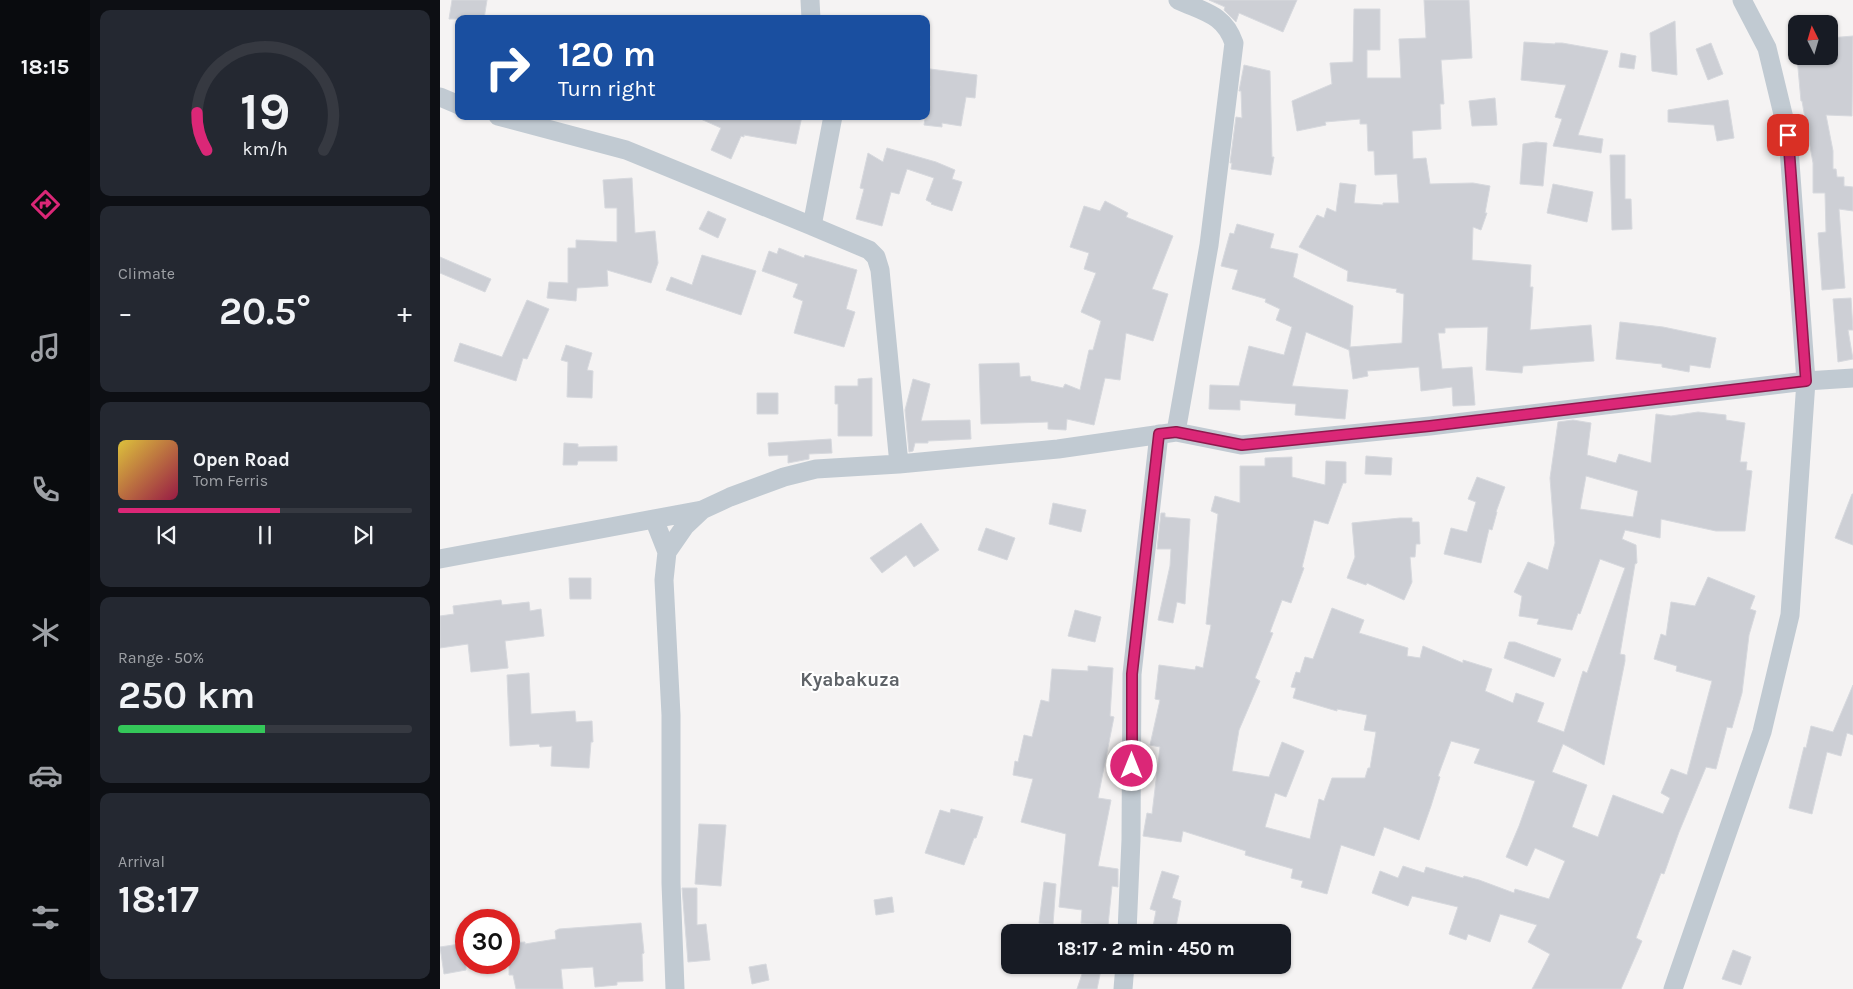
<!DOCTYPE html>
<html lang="en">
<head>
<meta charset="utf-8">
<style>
	:root { --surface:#171b24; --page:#242831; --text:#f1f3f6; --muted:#9ea1a6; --line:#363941; --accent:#db2777 }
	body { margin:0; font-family:Karla,sans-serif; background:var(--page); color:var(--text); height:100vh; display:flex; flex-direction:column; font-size:19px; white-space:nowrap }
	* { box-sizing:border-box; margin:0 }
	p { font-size:16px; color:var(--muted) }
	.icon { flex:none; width:28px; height:28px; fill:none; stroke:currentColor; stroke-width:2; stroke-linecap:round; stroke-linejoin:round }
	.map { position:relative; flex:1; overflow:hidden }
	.details { display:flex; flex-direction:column; gap:10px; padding:10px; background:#0d0f14; width:350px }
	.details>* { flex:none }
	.banner { position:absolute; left:15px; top:15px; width:475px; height:105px; border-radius:10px; box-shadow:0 1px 4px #0004; background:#1a4fa0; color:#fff; overflow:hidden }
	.needle { width:32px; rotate:355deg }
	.buttons { position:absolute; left:1348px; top:15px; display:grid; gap:10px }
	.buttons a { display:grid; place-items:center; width:50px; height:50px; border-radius:10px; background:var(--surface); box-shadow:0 1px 4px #0004; font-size:25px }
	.speed { position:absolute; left:15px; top:909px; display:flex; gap:10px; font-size:25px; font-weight:700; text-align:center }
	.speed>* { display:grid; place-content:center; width:65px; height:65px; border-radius:50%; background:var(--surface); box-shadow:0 1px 4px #0004; line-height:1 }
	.speed .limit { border:8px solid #d22; background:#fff; color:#111 }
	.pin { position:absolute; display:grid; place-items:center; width:42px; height:42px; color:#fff; margin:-21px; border-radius:10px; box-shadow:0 2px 8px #0006 }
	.me { position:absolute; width:55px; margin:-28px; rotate:0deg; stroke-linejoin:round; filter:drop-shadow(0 0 4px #0008) }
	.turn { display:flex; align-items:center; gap:18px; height:105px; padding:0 20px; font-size:22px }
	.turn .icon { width:65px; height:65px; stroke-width:2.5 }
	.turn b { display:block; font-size:35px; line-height:42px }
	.big { font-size:38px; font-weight:700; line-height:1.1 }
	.details .widget { flex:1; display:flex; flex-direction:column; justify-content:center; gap:8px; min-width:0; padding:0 18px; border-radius:10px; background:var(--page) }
	.details .dial { align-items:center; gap:0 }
	.dial svg { height:130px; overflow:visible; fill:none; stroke:var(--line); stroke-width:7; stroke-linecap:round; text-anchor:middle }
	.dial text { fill:var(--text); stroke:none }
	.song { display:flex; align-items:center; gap:15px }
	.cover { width:60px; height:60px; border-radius:8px; background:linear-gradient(135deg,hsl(50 70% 55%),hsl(340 70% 35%)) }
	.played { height:5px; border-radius:2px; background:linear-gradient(90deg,var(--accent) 55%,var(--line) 55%) }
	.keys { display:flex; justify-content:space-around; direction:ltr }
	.heat { display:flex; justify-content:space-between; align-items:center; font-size:28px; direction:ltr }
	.charge { height:8px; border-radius:4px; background:linear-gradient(90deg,#34c759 50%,var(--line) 0) }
	.trip { position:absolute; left:561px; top:924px; width:290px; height:50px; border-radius:10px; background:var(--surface); box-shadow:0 1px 4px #0004; font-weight:700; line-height:50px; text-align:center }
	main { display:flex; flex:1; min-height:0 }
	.tabs { display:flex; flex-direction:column; width:90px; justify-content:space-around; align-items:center; background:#090b0e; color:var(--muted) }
	.tabs .icon { width:35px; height:35px }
	.tabs .on { color:var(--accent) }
	.tabs b { font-size:22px; color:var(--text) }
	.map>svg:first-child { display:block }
	.building { fill:#cdcfd5; stroke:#d7d9de; fill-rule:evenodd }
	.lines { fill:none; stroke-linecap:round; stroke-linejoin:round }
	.minor { stroke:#c1cad2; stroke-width:19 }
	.route-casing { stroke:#8e194d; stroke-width:12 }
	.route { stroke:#db2777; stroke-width:9 }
	.labels { text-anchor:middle; stroke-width:4; stroke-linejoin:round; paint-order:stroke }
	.quarter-label { font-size:19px; font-weight:bold; fill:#5f6368; stroke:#fff }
</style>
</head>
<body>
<main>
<nav class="tabs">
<b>18:15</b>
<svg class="icon on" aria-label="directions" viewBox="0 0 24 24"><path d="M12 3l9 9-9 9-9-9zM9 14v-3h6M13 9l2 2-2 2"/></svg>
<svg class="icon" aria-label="music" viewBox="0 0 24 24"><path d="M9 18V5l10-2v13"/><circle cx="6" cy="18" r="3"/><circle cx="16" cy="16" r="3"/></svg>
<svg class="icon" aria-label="phone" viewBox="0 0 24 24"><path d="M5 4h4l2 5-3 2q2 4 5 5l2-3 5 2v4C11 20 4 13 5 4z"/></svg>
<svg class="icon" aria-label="climate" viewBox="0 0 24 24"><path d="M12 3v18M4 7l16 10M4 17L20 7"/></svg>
<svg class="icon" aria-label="car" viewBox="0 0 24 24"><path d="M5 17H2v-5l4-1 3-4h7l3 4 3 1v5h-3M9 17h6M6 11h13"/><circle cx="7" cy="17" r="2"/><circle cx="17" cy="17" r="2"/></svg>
<svg class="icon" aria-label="filters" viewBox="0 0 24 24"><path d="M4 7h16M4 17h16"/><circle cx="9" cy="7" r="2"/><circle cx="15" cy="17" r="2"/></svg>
</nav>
<section class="details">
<div class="widget dial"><svg viewBox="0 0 100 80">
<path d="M14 69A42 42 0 1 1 86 69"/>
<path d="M14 69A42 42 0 0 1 8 46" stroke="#db2777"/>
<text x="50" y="56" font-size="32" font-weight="700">19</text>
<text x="50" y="72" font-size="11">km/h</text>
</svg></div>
<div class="widget"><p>Climate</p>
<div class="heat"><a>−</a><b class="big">20.5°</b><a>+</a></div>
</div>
<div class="widget">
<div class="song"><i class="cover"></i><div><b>Open Road</b><p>Tom Ferris</p></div></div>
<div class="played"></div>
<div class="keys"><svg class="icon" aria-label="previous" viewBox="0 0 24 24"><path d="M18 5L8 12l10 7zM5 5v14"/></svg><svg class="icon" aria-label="pause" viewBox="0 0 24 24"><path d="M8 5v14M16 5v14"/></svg><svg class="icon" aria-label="next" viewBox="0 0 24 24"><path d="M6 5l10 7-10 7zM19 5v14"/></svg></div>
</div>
<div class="widget"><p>Range · 50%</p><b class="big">250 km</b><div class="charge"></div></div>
<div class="widget"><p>Arrival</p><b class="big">18:17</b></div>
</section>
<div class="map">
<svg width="1413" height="989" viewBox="0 0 1413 989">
	<rect width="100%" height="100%" fill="#f5f3f3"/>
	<path class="building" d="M12 0H47L44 19H9Z
		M769 0H857L843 32 799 13 796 22 784 10 785 7Z
		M984 0H1029L1032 58 1001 60 1004 104H1000L1001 129 972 131 973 159 986 158 990 184 1033 183 1050 186 1045 213H1047L1041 230 1033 227 1032 260 1091 265 1090 287H1093L1090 330 1151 325 1154 361 1083 366 1082 373 1046 370 1048 327 1005 328V333H998L1002 369 1032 367 1035 405 1013 406 1012 387 981 391 979 367 927 371 928 376 913 379 909 350 866 332 852 386 908 390 905 419 855 415 856 404 800 400V410L769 409 770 385 799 386 809 346 844 355 852 327 836 320 840 309 825 302 826 299 792 289 798 270 781 266 790 233 794 234 797 224 834 234 830 248 858 254 853 277 913 306 910 347 962 343 964 294 956 292 957 289 907 281 908 271 859 247 877 215 884 218 887 208 896 212 900 183 916 185 914 203 943 205V203H959L957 174 935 175 934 151H928L927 124H920V119L885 122 886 125 857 131 852 101 892 84 890 63 913 62 914 9H940V50H927V78H961L959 39 986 38Z
		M1235 21 1237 75 1212 71 1210 33Z
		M1413 36 1412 116 1386 115 1393 151V169H1396L1397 177H1404V186L1413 187V211L1399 209 1405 288 1382 290 1378 233 1386 232 1385 193H1373V163L1362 101H1361L1357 57 1389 56V38Z
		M1084 42 1115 44V43H1122L1168 51 1138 135 1163 139 1161 153 1113 146 1122 119 1115 117 1126 85 1081 80Z
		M1271 43 1283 74 1268 80 1256 49Z
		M1181 53 1196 56 1194 69 1179 67Z
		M804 65 830 71 832 157H834L831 175 791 169 792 163H790L796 117 802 118 801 91H799Z
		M490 69 537 75 535 98 526 97 521 126 502 123V127L484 125 490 86H488Z
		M1055 98 1057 125 1032 126 1029 101Z
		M1288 100 1294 138 1277 141 1274 125 1228 122V110Z
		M254 116H362L356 144 304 135V137L301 136 291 159 271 150 281 128Z
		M1096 142 1107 143 1103 186 1080 184 1083 144Z
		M447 148 496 162 515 170 512 179 522 182 512 211 491 204 492 203 486 200 494 178 467 169 459 194 451 192 442 226 416 219 424 189 420 188 428 153 443 162Z
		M1170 155H1185V199H1191L1192 229 1172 230Z
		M192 178 195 233 215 231 218 263 211 283 167 270 168 286 137 288 136 301 107 298 109 282 128 283V248H136V240L177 242V208H165L163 180Z
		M1113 184 1153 192 1147 222 1107 213Z
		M665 201 688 213 686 217 733 236 712 289 728 294 713 341 686 333 680 380 665 378 654 425 627 419 626 430 608 429V422L541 424 539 364 579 363 580 377 590 376 591 381 623 388 625 384 640 390 649 350H653L661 321 641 312 656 273 644 269 649 253 630 247 644 206 660 211Z
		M268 211 286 219 278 238 259 229Z
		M339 248 364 258 365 255 417 270 406 309 415 312 404 347 354 333 363 301 353 297 358 284 322 271 329 251 337 254Z
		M262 255 316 271 301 315 226 290 231 277 252 285Z
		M0 257 51 279 45 292 0 273Z
		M1411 298 1413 330H1408L1413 359 1398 362 1393 299Z
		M87 300 109 309 87 359 83 358 76 381 14 361 20 343 62 357Z
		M1180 322 1223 327 1276 338 1270 368 1250 365 1249 372 1222 367V364L1176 359Z
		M126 345 152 353 147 370 153 371 152 398 127 397 128 362 121 360Z
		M432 378V436H398V404H395V386H418V379Z
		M473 379 490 384 481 421 530 420 531 439 488 441V443H475L473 451 469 452 465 410Z
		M317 393H338V414H317Z
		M1258 412 1286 415V420L1305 423 1300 462H1307L1306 470 1312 471 1305 531H1276L1221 519 1220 538 1185 530 1182 539 1196 545 1197 563 1195 564 1180 654 1185 655V661L1164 765 1123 744 1112 772 1147 785 1132 827 1158 837 1173 795 1223 814 1230 798 1221 793 1231 769 1247 775 1272 681 1236 671 1237 666 1214 659 1221 634 1226 636 1231 602 1255 606 1268 577 1315 596 1310 609 1316 611 1309 635 1302 693 1292 728 1287 727 1276 769 1266 767 1239 832 1224 874 1221 873 1196 938 1202 941 1181 989H1092L1110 954 1088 942 1097 925 1060 914 1050 942 1028 934 1026 940 1009 934 1018 907 972 896 968 906 932 893 940 871 958 878 963 866 984 873 986 867 1023 878 1024 876 1039 880 1074 893 1075 889 1109 899 1125 861 1095 848 1087 866 1066 857 1079 826 1095 781 1034 763 1040 749 1011 741 998 776 1000 777 991 806 979 840 944 827 934 856 901 845 887 894 861 887 863 881 851 878 853 869 805 855 806 851 743 831 741 842 703 836 707 813 712 814 720 747 710 745 720 700 715 699 719 665 755 670 756 666 763 668 771 625 766 624 778 514 771 511 775 496 800 503V466H825V458L852 457V477L885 485 886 461 906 462V483H903L888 524 874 520 862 567 864 568 851 603 842 600 830 632 833 633 815 678 820 681 799 730 792 771 829 777 842 742 864 751 846 797 835 793 825 827 870 839 879 799 884 801 892 778H925L928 768H930L936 732 924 730 927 715 897 709V711L853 698 856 688 851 687 856 672 860 673 865 657 873 659 892 608 924 620 919 633 968 648 967 656 980 658 983 646 1023 663V660L1052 669 1045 691 1073 703 1076 693 1104 703 1097 722 1124 732 1143 671 1147 673 1185 568 1160 559 1140 614 1138 613 1132 630 1097 624 1099 619 1079 616 1082 596 1074 592 1088 562 1108 570 1115 543 1110 478 1118 422 1133 420 1151 423 1147 455 1176 463 1179 454 1211 463 1216 414 1231 416ZM1146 476 1198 491 1193 517 1140 509Z
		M391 439 392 453 369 454V459L348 463V455L329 456 328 443Z
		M124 443 138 444V447L177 446V461H138L137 465H123Z
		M926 456 952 458 951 475 925 474Z
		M1037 477 1065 487 1056 512H1057L1052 530 1049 529 1041 563 1004 554 1011 528 1027 532 1036 502 1028 499Z
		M1412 494H1413V545L1395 538Z
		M613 503 646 510 641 532 609 524Z
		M721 513H725V517L750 519 745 604 737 602 733 623 718 620 730 566 731 549H717Z
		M960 518H972V522H979L980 544H976L975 557H970L972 582 964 600 927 583 926 585 907 578 915 557 912 523Z
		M481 523 499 550 474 567 466 555 442 573 430 558Z
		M546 528 575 538 567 560 538 550Z
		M129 578H151V599H130Z
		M61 600 62 605 89 602 90 611 101 609 104 636 65 641 68 668 31 672 28 644 0 648V616L14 614 13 606Z
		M635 610 661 617 655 642 628 636Z
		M1069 642H1075L1121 659 1114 677 1064 658Z
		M648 666 673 668 670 716 674 717 658 798 671 800 658 866 678 869V887L672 886 668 925 641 923 642 910 619 907 626 834 581 822 593 779 573 775 575 761 578 762 584 735 592 737 601 700 609 702 612 669 648 671Z
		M89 673 91 714 135 711 136 722 152 721 153 742H151L149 768 111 766 112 746 100 747 99 744 70 746 67 675Z
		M1413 685V735L1407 733 1401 756 1387 752 1372 814 1349 808 1364 747 1366 748 1371 726 1393 732Z
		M511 809 543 817 536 838H534L524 865 485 853 500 810 510 813Z
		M259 824 286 825 281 886 255 884Z
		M722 871 739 876 732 898 741 901 735 932H712L716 911 710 909Z
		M604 882 616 884 613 924 599 923Z
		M242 888H257V925L266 924 270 960 248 962Z
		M452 897 454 912 436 915 434 900Z
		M201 923 204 953 202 954 203 981 177 982V985L155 987 153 967 121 969 123 989H76L73 975H69V943L85 942V944L116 939 115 931 119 929Z
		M26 943V970L4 974 0 947Z
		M1293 950 1311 957 1301 985 1282 979Z
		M326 964 329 980 312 984 309 967Z
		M645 965H662L657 989H637Z"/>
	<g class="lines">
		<path class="minor" d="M370 0 371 19
			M0 97 19 105
			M58 116 186 150 372 226
			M393 116 372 226 429 250 436 257 440 270 459 464
			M736 432 769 245 794 43C784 14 764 12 738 0
			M214 519 227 552 224 580 231 715V883L235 989
			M227 552 245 526 262 510
			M0 559 262 510 290 497 344 477 376 469 459 464 618 449 736 432 801 445 990 426 1366 381 1413 378
			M687 932 691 840 692 674 719 434
			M683 989 685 965
			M1233 989 1322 732 1350 615 1366 381 1348 135 1327 48 1302 0"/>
	</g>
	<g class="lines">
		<defs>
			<path id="route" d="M692 766V674L719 434 736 432 802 445 990 426 1366 381 1348 135"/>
		</defs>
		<use href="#route" class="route-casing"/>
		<use href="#route" class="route"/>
	</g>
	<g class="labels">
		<g class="quarter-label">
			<text x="410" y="686">Kyabakuza</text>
		</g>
	</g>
</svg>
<div class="buttons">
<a><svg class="needle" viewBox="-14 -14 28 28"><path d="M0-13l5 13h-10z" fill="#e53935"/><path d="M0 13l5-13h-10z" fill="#9ea1a6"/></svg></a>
</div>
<div class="speed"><div class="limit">30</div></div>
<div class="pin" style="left:1348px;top:135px;background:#d93025"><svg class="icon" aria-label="arrive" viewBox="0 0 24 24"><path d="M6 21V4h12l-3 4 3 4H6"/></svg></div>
<svg class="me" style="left:692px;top:766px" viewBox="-20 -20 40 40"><circle r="17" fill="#db2777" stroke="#fff" stroke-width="3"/><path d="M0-11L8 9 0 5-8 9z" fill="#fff"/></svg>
<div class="trip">18:17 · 2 min · 450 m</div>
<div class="banner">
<div class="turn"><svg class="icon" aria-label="right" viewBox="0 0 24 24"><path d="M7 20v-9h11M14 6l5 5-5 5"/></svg><div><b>120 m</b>Turn right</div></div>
</div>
</div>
</main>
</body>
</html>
